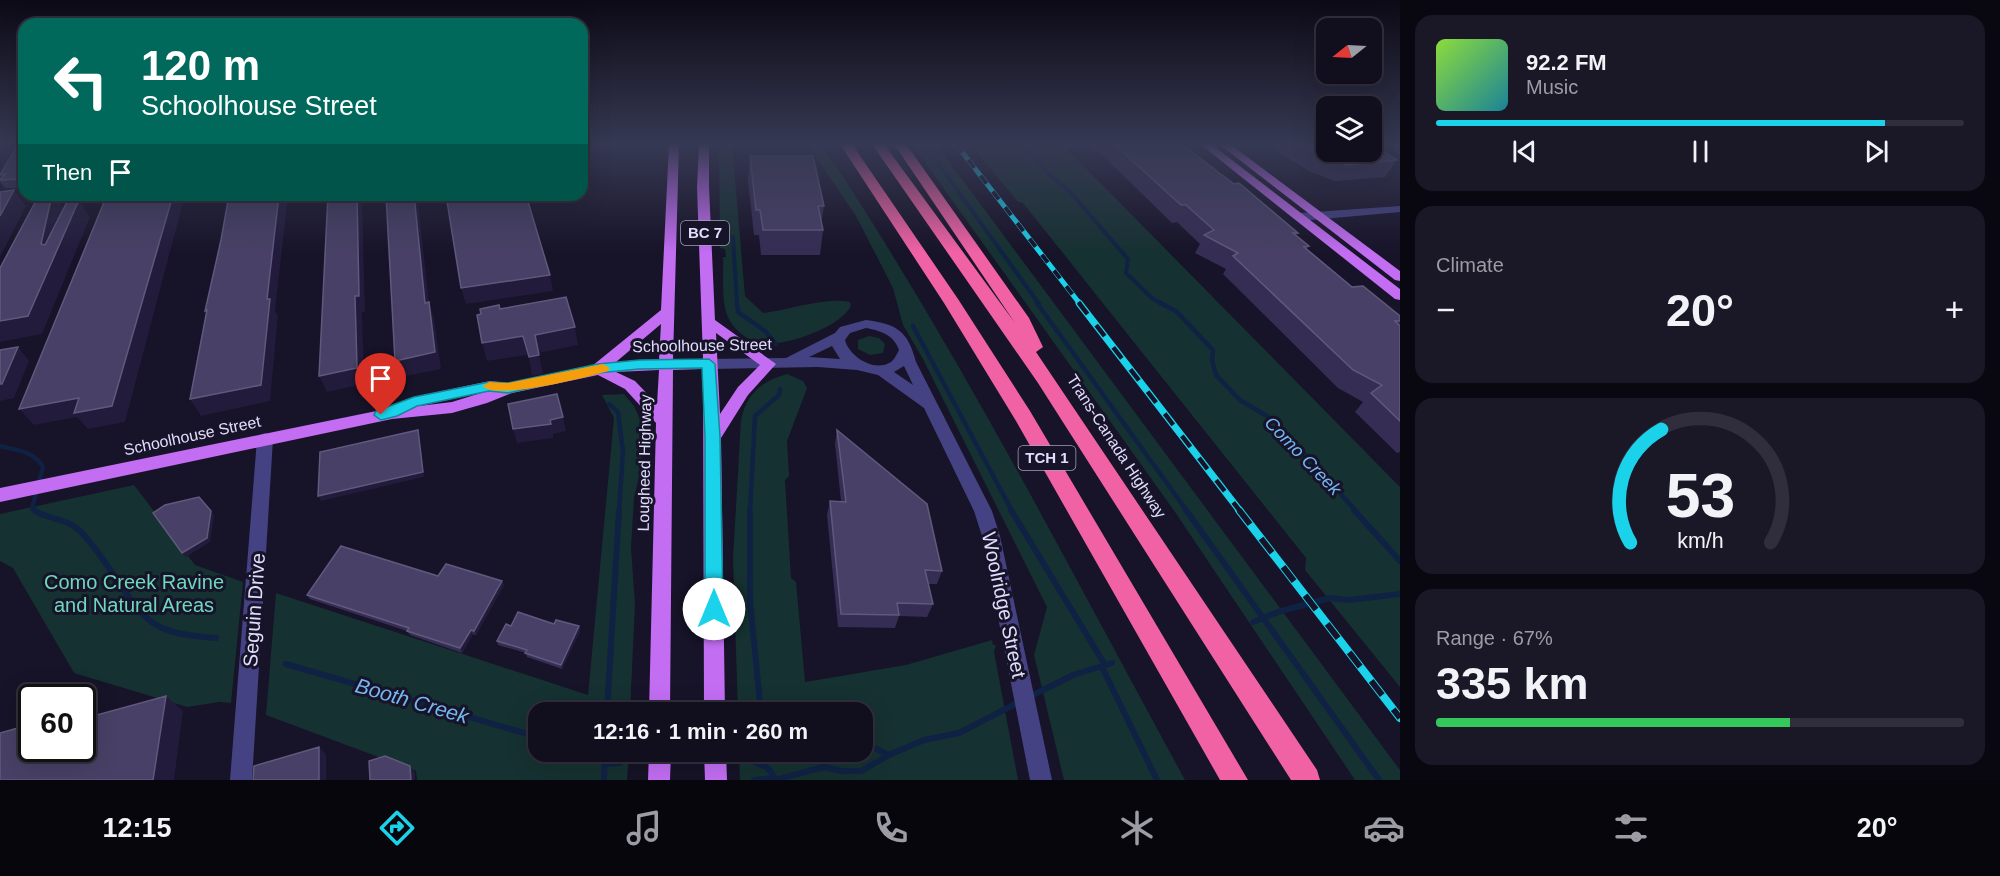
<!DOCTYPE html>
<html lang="en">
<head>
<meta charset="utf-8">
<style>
	:root { --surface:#110e1e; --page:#1a1727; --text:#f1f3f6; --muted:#9c9ca4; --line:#302e3c; --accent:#1ad3eb }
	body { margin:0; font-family:Helvetica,sans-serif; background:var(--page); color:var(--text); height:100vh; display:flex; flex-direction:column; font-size:22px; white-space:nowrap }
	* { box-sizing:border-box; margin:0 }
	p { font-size:20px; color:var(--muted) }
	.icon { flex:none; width:33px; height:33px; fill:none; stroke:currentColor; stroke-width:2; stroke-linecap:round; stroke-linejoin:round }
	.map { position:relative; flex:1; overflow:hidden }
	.side { display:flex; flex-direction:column; gap:15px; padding:15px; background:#090810; width:600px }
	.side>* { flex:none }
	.banner { position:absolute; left:18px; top:18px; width:570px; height:183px; border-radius:18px; box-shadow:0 6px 24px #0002,0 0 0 2px var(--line); background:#00695c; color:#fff; overflow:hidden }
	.needle { width:39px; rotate:252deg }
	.controls { position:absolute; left:1316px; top:18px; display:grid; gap:12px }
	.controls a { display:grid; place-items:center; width:66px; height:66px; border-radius:12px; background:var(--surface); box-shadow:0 6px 24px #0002,0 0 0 2px var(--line); font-size:30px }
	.speed { position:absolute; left:18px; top:684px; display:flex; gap:12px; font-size:30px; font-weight:700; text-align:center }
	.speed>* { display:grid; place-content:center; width:78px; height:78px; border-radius:50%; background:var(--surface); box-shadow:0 6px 24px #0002,0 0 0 2px var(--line); line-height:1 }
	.speed .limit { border:3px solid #111; border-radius:9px; background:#fff; color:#111 }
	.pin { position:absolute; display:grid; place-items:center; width:51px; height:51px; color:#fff; margin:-62px -26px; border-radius:50% 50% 50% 0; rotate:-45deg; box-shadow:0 0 6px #0007 }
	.pin .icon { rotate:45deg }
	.me { position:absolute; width:66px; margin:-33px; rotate:0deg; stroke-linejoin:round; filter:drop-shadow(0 0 4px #0008) }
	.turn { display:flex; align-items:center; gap:21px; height:126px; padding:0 24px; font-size:27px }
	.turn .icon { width:78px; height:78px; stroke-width:2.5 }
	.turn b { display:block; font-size:42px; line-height:51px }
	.then { display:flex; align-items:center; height:57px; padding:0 24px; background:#0003; gap:12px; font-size:22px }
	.big { font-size:45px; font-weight:700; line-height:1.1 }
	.side .card { flex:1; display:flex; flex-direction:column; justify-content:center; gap:9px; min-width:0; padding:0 21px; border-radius:18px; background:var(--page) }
	.side .dial { align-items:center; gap:0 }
	.dial svg { height:156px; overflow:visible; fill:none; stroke:var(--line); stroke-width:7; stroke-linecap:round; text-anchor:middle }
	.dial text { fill:var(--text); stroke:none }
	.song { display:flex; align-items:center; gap:18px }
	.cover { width:72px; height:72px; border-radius:9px; background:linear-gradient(135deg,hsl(90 70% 55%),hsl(190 70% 35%)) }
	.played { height:6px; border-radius:3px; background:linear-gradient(90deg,var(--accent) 85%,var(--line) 85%) }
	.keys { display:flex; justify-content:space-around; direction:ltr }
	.heat { display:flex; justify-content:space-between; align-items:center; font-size:33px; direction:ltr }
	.charge { height:9px; border-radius:4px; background:linear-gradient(90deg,#34c759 67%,var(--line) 0) }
	.trip { position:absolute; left:528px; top:702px; width:345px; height:60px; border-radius:18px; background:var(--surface); box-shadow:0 6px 24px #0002,0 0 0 2px var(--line); font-weight:700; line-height:60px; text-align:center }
	.tabs { display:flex; height:96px; justify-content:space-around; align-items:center; background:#07060c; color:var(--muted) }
	.tabs .icon { width:42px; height:42px }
	.tabs .active { color:var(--accent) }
	.tabs b { font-size:27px; color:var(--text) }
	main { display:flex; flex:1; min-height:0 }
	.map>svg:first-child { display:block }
	.green { fill:#163131 }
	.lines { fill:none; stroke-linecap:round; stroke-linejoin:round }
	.stream-far2 { stroke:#102244; stroke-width:4 }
	.stream-far1 { stroke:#102244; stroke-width:4.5 }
	.stream { stroke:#102244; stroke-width:6 }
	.minor { fill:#454283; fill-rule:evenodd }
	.major { fill:#c26df2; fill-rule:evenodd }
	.highway { fill:#f162a5; fill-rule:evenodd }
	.rail-far2-casing { stroke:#1ad3eb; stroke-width:5 }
	.rail-far1-casing { stroke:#1ad3eb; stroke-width:7 }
	.rail-casing { stroke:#1ad3eb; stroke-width:8 }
	.rail-far2 { stroke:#171328; stroke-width:4; stroke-dasharray:10; stroke-linecap:butt }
	.rail-far1 { stroke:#171328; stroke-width:4.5; stroke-dasharray:14; stroke-linecap:butt }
	.rail { stroke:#171328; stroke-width:6; stroke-dasharray:18; stroke-linecap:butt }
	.wall { fill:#362d54 }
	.shaded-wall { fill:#221b3b }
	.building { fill:#484066; stroke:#60597d; stroke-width:1.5 }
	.route { fill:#1ad3eb; stroke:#118999; stroke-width:1.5 }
	.slow { fill:#f59e0b }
	.labels { text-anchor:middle; stroke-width:6; stroke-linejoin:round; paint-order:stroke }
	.shield { fill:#171328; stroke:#a4a0bc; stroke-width:1.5 }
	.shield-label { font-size:15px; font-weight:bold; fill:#e1ddfc }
	.street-label { font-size:16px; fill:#e1ddfc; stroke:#171328 }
	.water-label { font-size:18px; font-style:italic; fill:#74b7f3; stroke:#171328 }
	.near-park-label { font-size:20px; fill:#6ed7be; stroke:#171328 }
	.near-street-label { font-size:20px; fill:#e1ddfc; stroke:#171328 }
	.near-water-label { font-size:21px; font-style:italic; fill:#74b7f3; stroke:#171328 }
</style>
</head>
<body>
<main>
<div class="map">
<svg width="1400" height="780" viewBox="0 0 1400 780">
	<rect width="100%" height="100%" fill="#171328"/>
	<path class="green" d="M719 144H732L745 296 763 313C790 310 825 297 850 302L851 306C840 328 782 348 759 343 747 340 737 332 730 321 720 305 724 276 723 257H726L725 249 720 248Z
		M807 144H819L836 166C965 363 1072 573 1185 780H1064L1034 655 1047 607 923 359 903 325 893 288 856 216Z
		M912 144H936L1400 770V780H1355L1175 512Z
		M970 144H1062L1400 487V687L1305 570 1306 558 1023 203 1018 202Z
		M869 336 879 338 885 344 883 353 870 355 858 349V340Z
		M787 374 803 381 807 388 787 441 789 476 785 480 791 578 796 582 805 682 906 665 992 640 993 645H996L994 652 1018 780H740L739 752H862V712H738L733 559 741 420C746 394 762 381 787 374Z
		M624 394 634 406 643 426 642 464 634 498 631 548 635 604 630 712H538V752H629L627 780H417L416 771 266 715 276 593 588 695 614 418 602 395Z
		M134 485 195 565 243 582 231 703 219 702 187 707 74 673 13 568 0 561V514Z"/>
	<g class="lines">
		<path class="stream-far2" d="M924 144 1039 304
			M1023 144 1051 176 1071 193 1128 259 1126 273 1153 299 1163 304
			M733 237 737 304"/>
		<path class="stream-far1" d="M737 303 738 312 765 331 776 344
			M1037 303 1187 511
			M1160 303 1176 311 1213 350 1212 360 1216 375 1240 400 1275 421 1356 511
			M913 326 1012 511
			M609 404 618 412 623 452 619 511
			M0 446C16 450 34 451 43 467L32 508 36 511
			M750 511 755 416 779 395 780 389"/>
		<path class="stream" d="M34 510C48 520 67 518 80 531 105 554 131 612 158 626 175 635 197 636 216 638
			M750 510V602L761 712
			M1011 510 1105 665
			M1186 510 1379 780
			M1354 510 1400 561
			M1253 622 1281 611 1330 598 1349 600 1400 594
			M286 664 538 737
			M1102 667 1157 780
			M1029 697 1073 675 1112 663
			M607 712 619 510
			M862 742 889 755 924 740 959 733 1019 702
			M754 762 768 768 775 778
			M754 762 766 758 772 752
			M605 764 620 763
			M604 780 605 752
			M754 780 775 778
			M775 780 824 767 842 771H861L889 755"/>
		<path class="minor" d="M1400 206V212L1300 221 1294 217 1300 213Z
			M866 320C897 324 908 331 916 362L992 511 1000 536 1052 780H1030L982 536 974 511 924 408 878 375 857 370 818 367 709 369 702 364 709 359 786 358 835 333 840 327ZM866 328C881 331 894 335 899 350 897 354 894 360 891 362 874 373 849 356 845 340L850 333ZM832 346 840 359 809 357ZM904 366 913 385 894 372Z
			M265 433 271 435 273 439 252 780H230L257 439 259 435Z"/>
		<path class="major" d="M669 144H679L673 360 703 359 697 187 699 144H709V187L715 320 776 364 748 395 721 438 725 712H704L703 369 673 370 670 712H649L656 423 625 389 598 375 512 393 487 403 452 413 392 419 0 502V488L391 408 414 397 490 381 508 383 592 366 661 310ZM661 324 659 360 616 362ZM716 333 760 365 738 387 720 414ZM659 370 657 404 635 381 616 372ZM484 392 452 402 419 406Z
			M1200 144H1211L1400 289V300L1395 299Z
			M1219 144H1230L1400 271V281L1395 280Z
			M649 752H671L670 780H648Z
			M704 752H726L727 780H705Z"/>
		<path class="highway" d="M840 144H852L958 299 1030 411 1248 780H1220L1016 421 944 303Z
			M872 144H884L1015 323 894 144H906L1029 318 1043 347 1036 352 1317 770 1320 780H1291L1038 383Z"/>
		<defs>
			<path id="rail-far2" d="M956 144 1080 304"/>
			<path id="rail-far1" d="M1079 303 1240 511"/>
			<path id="rail" d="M1239 510 1400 718"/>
		</defs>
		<use href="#rail-far2" class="rail-far2-casing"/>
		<use href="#rail-far1" class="rail-far1-casing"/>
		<use href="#rail" class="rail-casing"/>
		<use href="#rail-far2" class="rail-far2"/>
		<use href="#rail-far1" class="rail-far1"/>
		<use href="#rail" class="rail"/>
	</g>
	<path class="wall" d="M24 144V188H5L0 182V179Z
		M1085 144H1182L1218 172 1298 233 1296 236 1309 246 1307 249 1352 287 1400 316V452L1397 453 1355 412 1363 402 1338 388 1223 274 1226 269 1195 253 1200 244 1177 222 1172 223 1100 153 1095 152Z
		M1268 144H1326L1397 160 1385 177 1335 181 1309 171 1278 152Z
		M1383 144H1400V154Z
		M750 156 824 206 821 224 823 230 820 255H761L759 235H754L748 180Z
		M837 430 942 571 937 584H928L933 604 927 617 899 616 895 628 838 627 827 515 830 501H841L835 444Z
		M438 576 502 581 504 585 476 635 473 634 462 653 410 635 407 631 310 599 307 595Z
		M554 624 579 626 580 631 562 669 527 657 526 653 498 645 497 641 511 626Z"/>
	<path class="shaded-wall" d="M0 144H5L0 152Z
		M14 190 26 206 0 257V216Z
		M52 195H55L64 209 79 200 90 217 42 334 0 342V321L41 244Z
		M173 195H185L125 422 88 429 77 417 34 425 19 409Z
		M279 195H288L275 311 278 315 270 401 201 416 190 399Z
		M357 195H362L364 275 365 312H362L364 384 327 392 319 376 355 296Z
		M414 195H417L431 319 425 303Z
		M550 275 553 291 466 304 461 288Z
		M429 302 434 319 441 369 401 377 395 361Z
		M575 327 578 345 539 353 535 335Z
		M523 336 527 355 487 361 482 343Z
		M18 347 29 361 14 398 0 401V384Z
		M539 355 543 374 532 376 529 357Z
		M563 417 566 431 553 434V438L517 443 513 429Z
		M418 430 419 435 424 477 321 501 318 496Z
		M211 511 214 516 210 542 186 557 182 553Z
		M502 581 504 585 476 635 474 631Z
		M579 626 580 631 562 669 561 665Z
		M471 630 473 634 462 653 460 648Z
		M166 696 183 711 174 780H153Z
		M319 747 326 754V780H319Z
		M410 766 415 773V780H411Z"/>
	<path class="building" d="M18 144H24V179L0 180V179L5 174 0 175Z
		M1114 144H1182L1218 172 1234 184 1239 183 1298 233H1293L1309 246 1304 247 1352 287 1363 286 1400 316V321H1395L1400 326V421L1371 393 1382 385 1353 370 1233 256 1238 253 1204 235 1214 230 1186 205H1181Z
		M1301 144H1326V152H1371V144L1397 160 1346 165 1319 154Z
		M750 156H813L824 206H818L823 230H763L760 210H756Z
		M14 190 0 216V192Z
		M39 195H52L41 244 45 245 70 196 79 200 28 316 0 321V268Z
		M107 195H173L112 406 74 413 79 398 19 409Z
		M229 195H279L267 299H270L261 385 190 399 207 310 205 311 221 240Z
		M328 195H357L359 296H355L357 368 319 376Z
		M386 195H414L425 303 429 302 435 352 395 361Z
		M446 195H526L550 275 461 288Z
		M566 297 575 327 535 335 539 355 529 357 523 336 482 343 477 315 481 314 480 309 499 305 500 309Z
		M18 347 2 384H0V350Z
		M557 394 563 417 550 420 551 424 513 429 508 404Z
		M418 430 423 472 318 496 320 452Z
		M837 430 927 504 942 571 925 570 933 604 897 603 899 615 841 614 830 501 846 502Z
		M199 497 211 511 207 538 182 553 153 513 165 505Z
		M341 546 438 576 446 564 502 581 474 631 471 630 460 648 407 631 409 628 307 595Z
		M518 612 554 624 556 620 579 626 561 665 525 653 527 650 497 641 506 624 511 626Z
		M166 696 153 780H0V733L32 724V748H82V719Z
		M319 747V780H253L254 766Z
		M385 756 410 766 411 780H370L369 761Z"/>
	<linearGradient id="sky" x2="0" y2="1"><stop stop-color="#0d0a16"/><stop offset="0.57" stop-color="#363953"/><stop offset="1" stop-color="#363953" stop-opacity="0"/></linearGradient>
	<rect width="1400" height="253" fill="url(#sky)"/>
	<path class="route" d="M709 359 715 364 720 437 723 609 720 614 714 616 708 614 705 609V437L702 368 639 369 598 373 508 393 489 391 417 406 397 416 381 420 374 415 376 411 414 397 489 382 508 383 598 364 639 360Z"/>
	<path class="slow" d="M603 364 610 368 608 371C588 377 494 401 483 386L489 382 508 383Z"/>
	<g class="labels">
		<g class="shield">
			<rect x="681" y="221" width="48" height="24" rx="4.5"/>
			<rect x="1018.5" y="446" width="57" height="24" rx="4.5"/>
		</g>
		<g class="shield-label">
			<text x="705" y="238">BC 7</text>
			<text x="1047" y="463">TCH 1</text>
		</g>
		<g class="street-label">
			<text transform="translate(702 345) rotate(-1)" y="6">Schoolhouse Street</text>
			<text transform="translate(192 435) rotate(-12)" y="6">Schoolhouse Street</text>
			<text transform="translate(1117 446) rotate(57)" y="6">Trans-Canada Highway</text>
			<text transform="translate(644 463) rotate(-89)" y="6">Lougheed Highway</text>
		</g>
		<g class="water-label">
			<text transform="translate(1303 456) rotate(46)" y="6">Como Creek</text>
		</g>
		<g class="near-park-label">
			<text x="134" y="589">Como Creek Ravine<tspan x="134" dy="23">and Natural Areas</tspan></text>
		</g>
		<g class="near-street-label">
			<text transform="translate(1004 605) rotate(78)" y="7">Woolridge Street</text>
			<text transform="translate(254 610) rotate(-86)" y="7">Seguin Drive</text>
		</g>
		<g class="near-water-label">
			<text transform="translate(412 701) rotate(16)" y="7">Booth Creek</text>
		</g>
	</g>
</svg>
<div class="controls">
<a><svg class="needle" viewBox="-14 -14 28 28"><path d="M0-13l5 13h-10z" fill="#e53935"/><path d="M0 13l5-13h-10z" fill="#9c9ca4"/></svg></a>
<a><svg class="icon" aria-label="layers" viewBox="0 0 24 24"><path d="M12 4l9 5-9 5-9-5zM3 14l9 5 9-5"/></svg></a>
</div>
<div class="speed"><div class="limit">60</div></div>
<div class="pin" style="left:381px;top:415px;background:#d93025"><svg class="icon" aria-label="arrive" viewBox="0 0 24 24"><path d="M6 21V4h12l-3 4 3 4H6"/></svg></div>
<svg class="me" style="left:714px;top:609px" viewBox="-20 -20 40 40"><circle r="19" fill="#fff"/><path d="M0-13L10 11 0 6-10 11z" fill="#1ad3eb"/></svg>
<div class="trip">12:16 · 1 min · 260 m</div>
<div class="banner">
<div class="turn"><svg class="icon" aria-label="left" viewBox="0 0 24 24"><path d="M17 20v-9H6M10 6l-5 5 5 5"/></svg><div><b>120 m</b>Schoolhouse Street</div></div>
<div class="then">Then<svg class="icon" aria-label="arrive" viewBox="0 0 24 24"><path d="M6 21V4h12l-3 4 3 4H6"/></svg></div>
</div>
</div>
<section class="side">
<div class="card">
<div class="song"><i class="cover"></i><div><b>92.2 FM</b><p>Music</p></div></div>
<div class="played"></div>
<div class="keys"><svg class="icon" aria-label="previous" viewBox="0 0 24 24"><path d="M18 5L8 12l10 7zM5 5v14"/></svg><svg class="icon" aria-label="pause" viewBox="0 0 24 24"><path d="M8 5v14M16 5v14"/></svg><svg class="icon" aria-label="next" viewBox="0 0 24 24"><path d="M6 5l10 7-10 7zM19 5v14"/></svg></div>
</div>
<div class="card"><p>Climate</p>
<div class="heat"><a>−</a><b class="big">20°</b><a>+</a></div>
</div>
<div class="card dial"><svg viewBox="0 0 100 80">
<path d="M14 69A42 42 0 1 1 86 69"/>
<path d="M14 69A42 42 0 0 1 30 11" stroke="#1ad3eb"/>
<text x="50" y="56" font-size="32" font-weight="700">53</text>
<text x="50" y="72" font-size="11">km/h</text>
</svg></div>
<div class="card"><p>Range · 67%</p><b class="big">335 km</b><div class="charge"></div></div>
</section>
</main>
<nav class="tabs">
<b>12:15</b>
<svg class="icon active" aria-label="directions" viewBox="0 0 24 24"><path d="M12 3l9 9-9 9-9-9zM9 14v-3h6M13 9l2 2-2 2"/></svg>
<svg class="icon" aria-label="music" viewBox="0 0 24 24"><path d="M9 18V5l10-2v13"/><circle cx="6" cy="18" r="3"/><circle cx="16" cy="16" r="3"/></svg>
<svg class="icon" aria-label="phone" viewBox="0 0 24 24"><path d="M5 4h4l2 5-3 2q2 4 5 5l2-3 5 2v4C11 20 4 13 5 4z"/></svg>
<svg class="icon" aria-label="climate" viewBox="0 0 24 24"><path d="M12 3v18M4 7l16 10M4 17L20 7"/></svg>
<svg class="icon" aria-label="car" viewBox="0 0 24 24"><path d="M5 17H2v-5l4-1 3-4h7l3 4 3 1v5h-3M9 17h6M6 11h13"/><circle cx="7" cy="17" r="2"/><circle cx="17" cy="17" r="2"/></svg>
<svg class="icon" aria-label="filters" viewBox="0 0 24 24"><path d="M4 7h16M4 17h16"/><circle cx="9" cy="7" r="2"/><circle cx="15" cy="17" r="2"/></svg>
<b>20°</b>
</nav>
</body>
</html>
